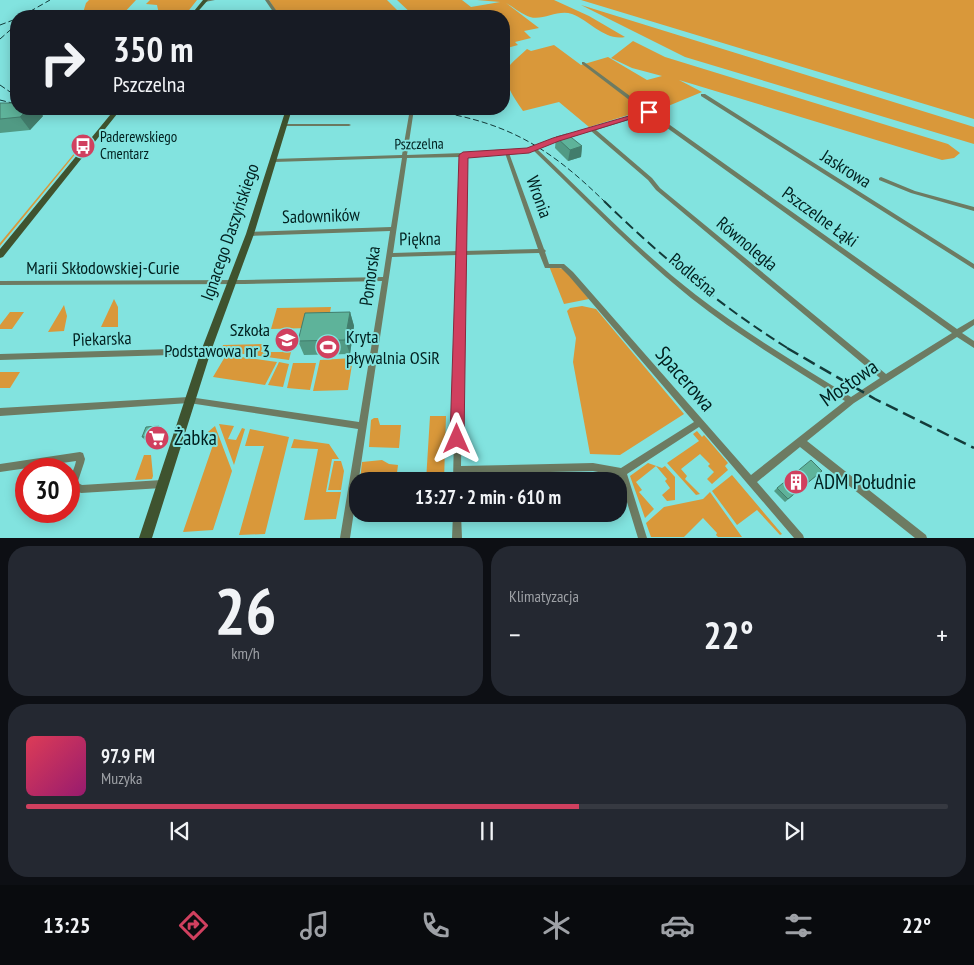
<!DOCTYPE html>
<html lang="pl">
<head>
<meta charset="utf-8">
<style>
	:root { --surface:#171b24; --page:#242831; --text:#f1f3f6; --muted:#9ea1a6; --line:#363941; --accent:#d0405f }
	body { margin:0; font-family:"PT Sans Narrow",sans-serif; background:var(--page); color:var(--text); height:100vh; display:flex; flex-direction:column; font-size:19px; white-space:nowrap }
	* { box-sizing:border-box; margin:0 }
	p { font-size:16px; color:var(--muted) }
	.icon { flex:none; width:28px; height:28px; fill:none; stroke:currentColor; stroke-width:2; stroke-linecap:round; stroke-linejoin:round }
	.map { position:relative; height:538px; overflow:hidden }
	.side { display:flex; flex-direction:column; gap:8px; padding:8px; background:#0d0f14; flex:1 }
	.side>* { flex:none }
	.hud { position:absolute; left:10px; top:10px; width:500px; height:105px; border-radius:20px; box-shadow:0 2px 12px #0003; background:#171b24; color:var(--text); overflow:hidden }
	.speed { position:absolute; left:15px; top:458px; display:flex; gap:10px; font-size:25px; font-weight:700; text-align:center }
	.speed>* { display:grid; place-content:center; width:65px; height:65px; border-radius:50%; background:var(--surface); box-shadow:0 2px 12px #0003; line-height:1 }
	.speed .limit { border:8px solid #d22; background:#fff; color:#111 }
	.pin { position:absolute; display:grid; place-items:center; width:42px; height:42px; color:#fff; margin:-21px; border-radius:10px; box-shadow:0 2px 8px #0006 }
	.me { position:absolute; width:55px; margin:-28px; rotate:0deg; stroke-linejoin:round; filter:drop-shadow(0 0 4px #0008) }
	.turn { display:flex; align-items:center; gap:18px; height:105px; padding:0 20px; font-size:22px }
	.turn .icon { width:65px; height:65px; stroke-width:2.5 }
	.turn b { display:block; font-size:35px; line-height:42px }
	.big { font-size:38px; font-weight:700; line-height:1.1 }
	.side .card { flex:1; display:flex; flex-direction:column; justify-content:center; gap:8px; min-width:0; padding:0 18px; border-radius:20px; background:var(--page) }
	.side .dial { align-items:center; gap:0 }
	.dial b { font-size:65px; line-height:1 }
	.song { display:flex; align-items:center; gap:15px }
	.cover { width:60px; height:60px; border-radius:8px; background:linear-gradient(135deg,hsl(350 70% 55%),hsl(320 70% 35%)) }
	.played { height:5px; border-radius:2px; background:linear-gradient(90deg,var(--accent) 60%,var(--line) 60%) }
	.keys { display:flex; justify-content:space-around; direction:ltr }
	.heat { display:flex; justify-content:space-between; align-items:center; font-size:28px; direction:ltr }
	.side .tiles { flex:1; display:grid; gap:8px; grid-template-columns:1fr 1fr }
	.card:last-child { grid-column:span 2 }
	.trip { position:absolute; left:349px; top:472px; width:278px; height:50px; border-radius:20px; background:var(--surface); box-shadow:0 2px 12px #0003; font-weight:700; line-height:50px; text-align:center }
	.dock { display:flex; height:80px; justify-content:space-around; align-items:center; background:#090b0e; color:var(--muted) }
	.dock .icon { width:35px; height:35px }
	.dock .selected { color:var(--accent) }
	.dock b { font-size:22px; color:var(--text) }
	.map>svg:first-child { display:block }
	.green { fill:#d9983a }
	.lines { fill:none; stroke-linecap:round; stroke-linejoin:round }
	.street { fill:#6d7b62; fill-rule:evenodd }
	.secondary { fill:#3f532f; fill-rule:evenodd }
	.rail-far2 { stroke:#133b3a; stroke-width:1; stroke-dasharray:6 3; stroke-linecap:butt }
	.rail-far1 { stroke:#133b3a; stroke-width:2; stroke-dasharray:10 5; stroke-linecap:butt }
	.rail { stroke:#133b3a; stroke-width:2.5; stroke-dasharray:13 6; stroke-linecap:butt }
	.wall { fill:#519a84 }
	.shaded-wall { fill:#427d6c }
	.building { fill:#5eb39a; stroke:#427d6c }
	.route { fill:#d0405f; stroke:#872a3e }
	.labels { text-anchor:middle; stroke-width:4; stroke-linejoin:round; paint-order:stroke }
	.far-poi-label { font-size:15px; fill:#01201f; stroke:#82e3df; text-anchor:start }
	.far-street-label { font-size:15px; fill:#01201f; stroke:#82e3df }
	.street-label { font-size:18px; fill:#01201f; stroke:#82e3df }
	.poi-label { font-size:18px; fill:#01201f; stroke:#82e3df; text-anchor:end }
	.near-street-label { font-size:21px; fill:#01201f; stroke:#82e3df }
	.near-poi-label { font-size:21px; fill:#01201f; stroke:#82e3df; text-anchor:start }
</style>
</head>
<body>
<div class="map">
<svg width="974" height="538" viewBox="0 0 974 538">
	<rect width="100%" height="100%" fill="#82e3df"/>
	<path class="green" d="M89 0H136L122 15 82 16 86 3Z
		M150 0H197L186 14H159L157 5 146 4Z
		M269 0H387L403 16H279Z
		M397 0H462L471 7 500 2 477 0H554L589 16 625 37C605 41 590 21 572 14 558 9 543 21 530 17 522 14 513 7 506 3L539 28 524 31 531 38 515 42 518 45 504 49V16H414Z
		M581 0H974V119Z
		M581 5 974 127V144L685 57Z
		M633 41 665 57 948 144 960 153 954 158 942 160 679 80 702 92 656 111 648 109 589 127 559 102 523 111C515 99 499 79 510 65 515 59 522 54 527 49L531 51 554 45 581 65 608 57 647 80 662 76 632 68 611 58Z
		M77 150V152L0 246V243Z
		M549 266 564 269 589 299 564 304Z
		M114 299 118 307V327H101Z
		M64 305 67 316 64 331 48 332Z
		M582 306 596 309 684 414 620 455 590 454 573 362 576 338 567 311 570 308Z
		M331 307 328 324 309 328 271 329 277 308Z
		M10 312H24L12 329H0V325Z
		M263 344 261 352H291L289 360 221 351 223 345Z
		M226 355 277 362 265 385 213 377Z
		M353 358 348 390 313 391 320 360Z
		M279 362 289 364 283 387 268 385Z
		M293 363H316L310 390 287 388Z
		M0 372H20L10 388H0Z
		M430 416H446L444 481H426Z
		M374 418H378L380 425H401L399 448 369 447 371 420Z
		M219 424 234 426 228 439 236 440 242 428 245 429 234 465Z
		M215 426 232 471 213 530 183 532 214 442H196Z
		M250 429 289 437 265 534 239 535 264 446H245Z
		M697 431 702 437 704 435 728 463 725 466 728 470 712 484 707 479 714 472 708 466 710 464 700 454 681 469 687 476 685 479 700 494 696 495 667 463 699 441 693 434Z
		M294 439 329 444 339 459H332L326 492H341L336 519 304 520 318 449 291 448Z
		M144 455H151L153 476 152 479 135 480Z
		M382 460 389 464 398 465 396 481H360L362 462Z
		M334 461H341L344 471 341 490H328Z
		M648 463 662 468 665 466 675 477V500L667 501 662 495 670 488 665 481 667 479 656 466 636 482 642 490 639 492 654 509 645 518 630 476Z
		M732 475 782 534 780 535 757 510 737 525 712 491Z
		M710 492 742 537H718L716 535 717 533 703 518 684 537H651L646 523 664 507 703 499Z"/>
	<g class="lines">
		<path class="street" d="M204 0H215L205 2H204Z
			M265 0H269L280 16H276Z
			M582 62H584L653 113 957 329 974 319V325L962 333 974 341V348L957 337 854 403 807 441 926 535 927 538H915L800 447 757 482 803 535 804 538H794L699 427 627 474 647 538H638L619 476 593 471 461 474V481H453L458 255 392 257 350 538H340L358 429 189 403 0 416V408L189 397 359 422 382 281 244 284 0 285V281L244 280 383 277 390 231 250 236 247 234 250 232 391 227 402 158 274 162 272 161V159L402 155 410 109H414L407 155 463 153 528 149 548 141 645 112 582 64ZM648 114 649 115 952 333 886 374 660 188 652 178 596 130ZM591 131 648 180 656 190 880 378 851 397C798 364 745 333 696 295 639 251 589 198 537 149L552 143ZM533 150C585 200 635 253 691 298 739 336 793 368 845 401L751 475 573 272 564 264H549L545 252 546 251 544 249 509 153 529 151ZM505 153 538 249 464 251 465 156ZM460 157 458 251 393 253 407 158ZM539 253 545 268H561L569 276 694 422 621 468 593 463 461 466 464 255Z
			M701 94H705L974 264V269L701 96Z
			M461 109H467L477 112 475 113Z
			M283 124H349L351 125 349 126H285L283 125Z
			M881 177 915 191 974 207V211L911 193 879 180V178Z
			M206 348 209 349 210 351 209 353 206 354 0 360V354Z
			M80 452 83 453 85 459 84 463 78 481V483L82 485 162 480 165 481 166 484 165 487 162 488 81 493C61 484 73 477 76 461L0 472V464Z
			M453 514H461L462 538H452Z"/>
		<path class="secondary" d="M203 0H208L194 16H190Z
			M115 109H121L3 257 0 258V249Z
			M286 109H292L254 234 211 351 152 538H139L201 351 246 234Z"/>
		<path class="rail-far2" d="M22 16 50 0
			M0 25 16 19
			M0 39 16 25
			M0 85 16 96
			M0 100 16 104
			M420 109C503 120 546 144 605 202"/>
		<path class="rail-far1" d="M604 201C661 257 722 307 789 349"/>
		<path class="rail" d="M787 348 875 399 974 448"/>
	</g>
	<path class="wall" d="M0 103 43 116 30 130 0 133Z
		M556 137 582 146 581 157 568 161 555 148Z
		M350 312 354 326 350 354 304 355 298 341Z
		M165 432 161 442 148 443 142 437Z
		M822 471 785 502 774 491 777 488Z"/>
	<path class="shaded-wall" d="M28 109H39L43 116 30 130 20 117Z
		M582 146 581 157 568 161 570 150Z
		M350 312 354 326 350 354 345 340Z
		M159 426 165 432 161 442 155 436Z"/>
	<path class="building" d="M0 103H16V109H28L20 117 0 119Z
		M567 134 582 146 570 150 556 137Z
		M350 312 345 340 298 341 305 313Z
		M159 426 155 436 142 437 146 427Z
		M811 460 822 471 788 499 777 488Z"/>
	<path class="route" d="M646 111 653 112 559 141 529 153 468 158 464 439 462 444 457 446 452 444 450 439 459 155 463 152 527 148 553 138Z"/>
	<defs>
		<symbol id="bus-disc" viewBox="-11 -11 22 22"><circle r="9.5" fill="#d0405f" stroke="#82e3df"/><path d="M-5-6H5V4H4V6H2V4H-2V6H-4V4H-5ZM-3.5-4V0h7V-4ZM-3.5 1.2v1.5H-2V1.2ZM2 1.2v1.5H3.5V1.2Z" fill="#fff"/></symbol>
		<symbol id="school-disc" viewBox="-11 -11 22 22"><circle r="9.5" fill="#d0405f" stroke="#82e3df"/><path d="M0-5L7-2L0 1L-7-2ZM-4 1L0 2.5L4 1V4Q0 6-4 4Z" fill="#fff"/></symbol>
		<symbol id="stadium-disc" viewBox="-11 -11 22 22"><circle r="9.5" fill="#d0405f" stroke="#82e3df"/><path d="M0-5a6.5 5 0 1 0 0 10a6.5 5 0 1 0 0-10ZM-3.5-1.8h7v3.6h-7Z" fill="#fff"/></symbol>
		<symbol id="supermarket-disc" viewBox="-11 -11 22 22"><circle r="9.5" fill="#d0405f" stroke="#82e3df"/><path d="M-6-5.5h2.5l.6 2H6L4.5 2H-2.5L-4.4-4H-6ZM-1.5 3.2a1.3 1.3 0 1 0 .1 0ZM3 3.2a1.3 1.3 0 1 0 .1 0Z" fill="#fff"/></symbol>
		<symbol id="building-disc" viewBox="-11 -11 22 22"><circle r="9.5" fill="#d0405f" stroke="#82e3df"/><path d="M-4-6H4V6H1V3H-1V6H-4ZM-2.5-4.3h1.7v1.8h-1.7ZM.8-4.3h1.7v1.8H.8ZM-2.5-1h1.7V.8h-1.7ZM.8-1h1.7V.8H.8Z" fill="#fff"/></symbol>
	</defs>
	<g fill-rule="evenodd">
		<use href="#bus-disc" x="69" y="132" width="28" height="28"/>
		<use href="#school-disc" x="273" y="326" width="28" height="28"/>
		<use href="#stadium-disc" x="314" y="333" width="28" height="28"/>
		<use href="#supermarket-disc" x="143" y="424" width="28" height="28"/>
		<use href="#building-disc" x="782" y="468" width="28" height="28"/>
	</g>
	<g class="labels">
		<g class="far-poi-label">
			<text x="100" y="142">Paderewskiego<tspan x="100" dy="17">Cmentarz</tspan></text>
		</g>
		<g class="far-street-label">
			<text transform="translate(419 144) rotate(-1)" y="5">Pszczelna</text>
		</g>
		<g class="street-label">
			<text transform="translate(846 169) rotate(32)" y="6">Jaskrowa</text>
			<text transform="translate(539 197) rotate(70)" y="6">Wronia</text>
			<text transform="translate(321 216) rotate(-2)" y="6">Sadowników</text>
			<text transform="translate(820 217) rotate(36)" y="6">Pszczelne Łąki</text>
			<text transform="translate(230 232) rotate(-71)" y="6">Ignacego Daszyńskiego</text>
			<text transform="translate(420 239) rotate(-1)" y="6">Piękna</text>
			<text transform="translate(747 244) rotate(40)" y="6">Równoległa</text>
			<text x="103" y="274">Marii Skłodowskiej-Curie</text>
			<text transform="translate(693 275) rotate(40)" y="6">Podleśna</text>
			<text transform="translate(370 276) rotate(-82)" y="6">Pomorska</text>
			<text transform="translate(102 339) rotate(-2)" y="6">Piekarska</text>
		</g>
		<g class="poi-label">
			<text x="270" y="336">Szkoła<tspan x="270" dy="21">Podstawowa nr 3</tspan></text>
			<text x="346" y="343" text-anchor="start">Kryta<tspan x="346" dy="21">pływalnia OSiR</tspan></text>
		</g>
		<g class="near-street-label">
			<text transform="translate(685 379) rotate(49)" y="7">Spacerowa</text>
			<text transform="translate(849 383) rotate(-35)" y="7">Mostowa</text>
		</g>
		<g class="near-poi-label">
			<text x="174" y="445">Żabka</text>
			<text x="814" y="489">ADM Południe</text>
		</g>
	</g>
</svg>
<div class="speed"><div class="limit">30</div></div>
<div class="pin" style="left:649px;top:112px;background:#d93025"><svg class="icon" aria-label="arrive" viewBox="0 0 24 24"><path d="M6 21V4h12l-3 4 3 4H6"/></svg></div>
<svg class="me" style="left:457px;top:439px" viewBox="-20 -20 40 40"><path d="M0-17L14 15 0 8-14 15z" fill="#d0405f" stroke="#fff" stroke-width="4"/></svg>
<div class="trip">13:27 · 2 min · 610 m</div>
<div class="hud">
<div class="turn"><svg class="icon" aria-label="right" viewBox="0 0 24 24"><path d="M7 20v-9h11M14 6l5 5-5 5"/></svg><div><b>350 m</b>Pszczelna</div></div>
</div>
</div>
<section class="side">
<div class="tiles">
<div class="card dial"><b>26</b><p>km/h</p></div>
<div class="card"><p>Klimatyzacja</p>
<div class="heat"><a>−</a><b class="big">22°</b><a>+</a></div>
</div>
<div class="card">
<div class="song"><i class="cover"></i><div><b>97.9 FM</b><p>Muzyka</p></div></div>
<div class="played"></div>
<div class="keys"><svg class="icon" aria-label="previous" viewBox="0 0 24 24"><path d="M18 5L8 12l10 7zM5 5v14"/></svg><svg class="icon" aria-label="pause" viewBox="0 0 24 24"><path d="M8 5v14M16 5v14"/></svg><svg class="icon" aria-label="next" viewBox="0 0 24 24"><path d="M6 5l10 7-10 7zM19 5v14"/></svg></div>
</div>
</div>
</section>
<nav class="dock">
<b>13:25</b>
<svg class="icon selected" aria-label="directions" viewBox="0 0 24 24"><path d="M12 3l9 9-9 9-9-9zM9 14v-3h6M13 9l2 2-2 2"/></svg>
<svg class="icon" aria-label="music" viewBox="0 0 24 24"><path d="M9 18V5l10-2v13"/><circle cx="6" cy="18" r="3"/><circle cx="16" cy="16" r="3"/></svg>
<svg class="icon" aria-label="phone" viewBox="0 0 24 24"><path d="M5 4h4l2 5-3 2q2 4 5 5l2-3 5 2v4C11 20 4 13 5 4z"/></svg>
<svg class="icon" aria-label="climate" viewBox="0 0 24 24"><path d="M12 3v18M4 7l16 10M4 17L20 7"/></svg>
<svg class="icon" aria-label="car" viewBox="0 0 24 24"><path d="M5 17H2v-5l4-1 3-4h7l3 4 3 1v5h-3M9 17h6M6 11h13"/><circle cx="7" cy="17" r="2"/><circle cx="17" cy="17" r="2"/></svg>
<svg class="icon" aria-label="filters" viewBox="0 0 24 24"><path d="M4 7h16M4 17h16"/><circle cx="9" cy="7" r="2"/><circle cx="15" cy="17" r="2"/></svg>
<b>22°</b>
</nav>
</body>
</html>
